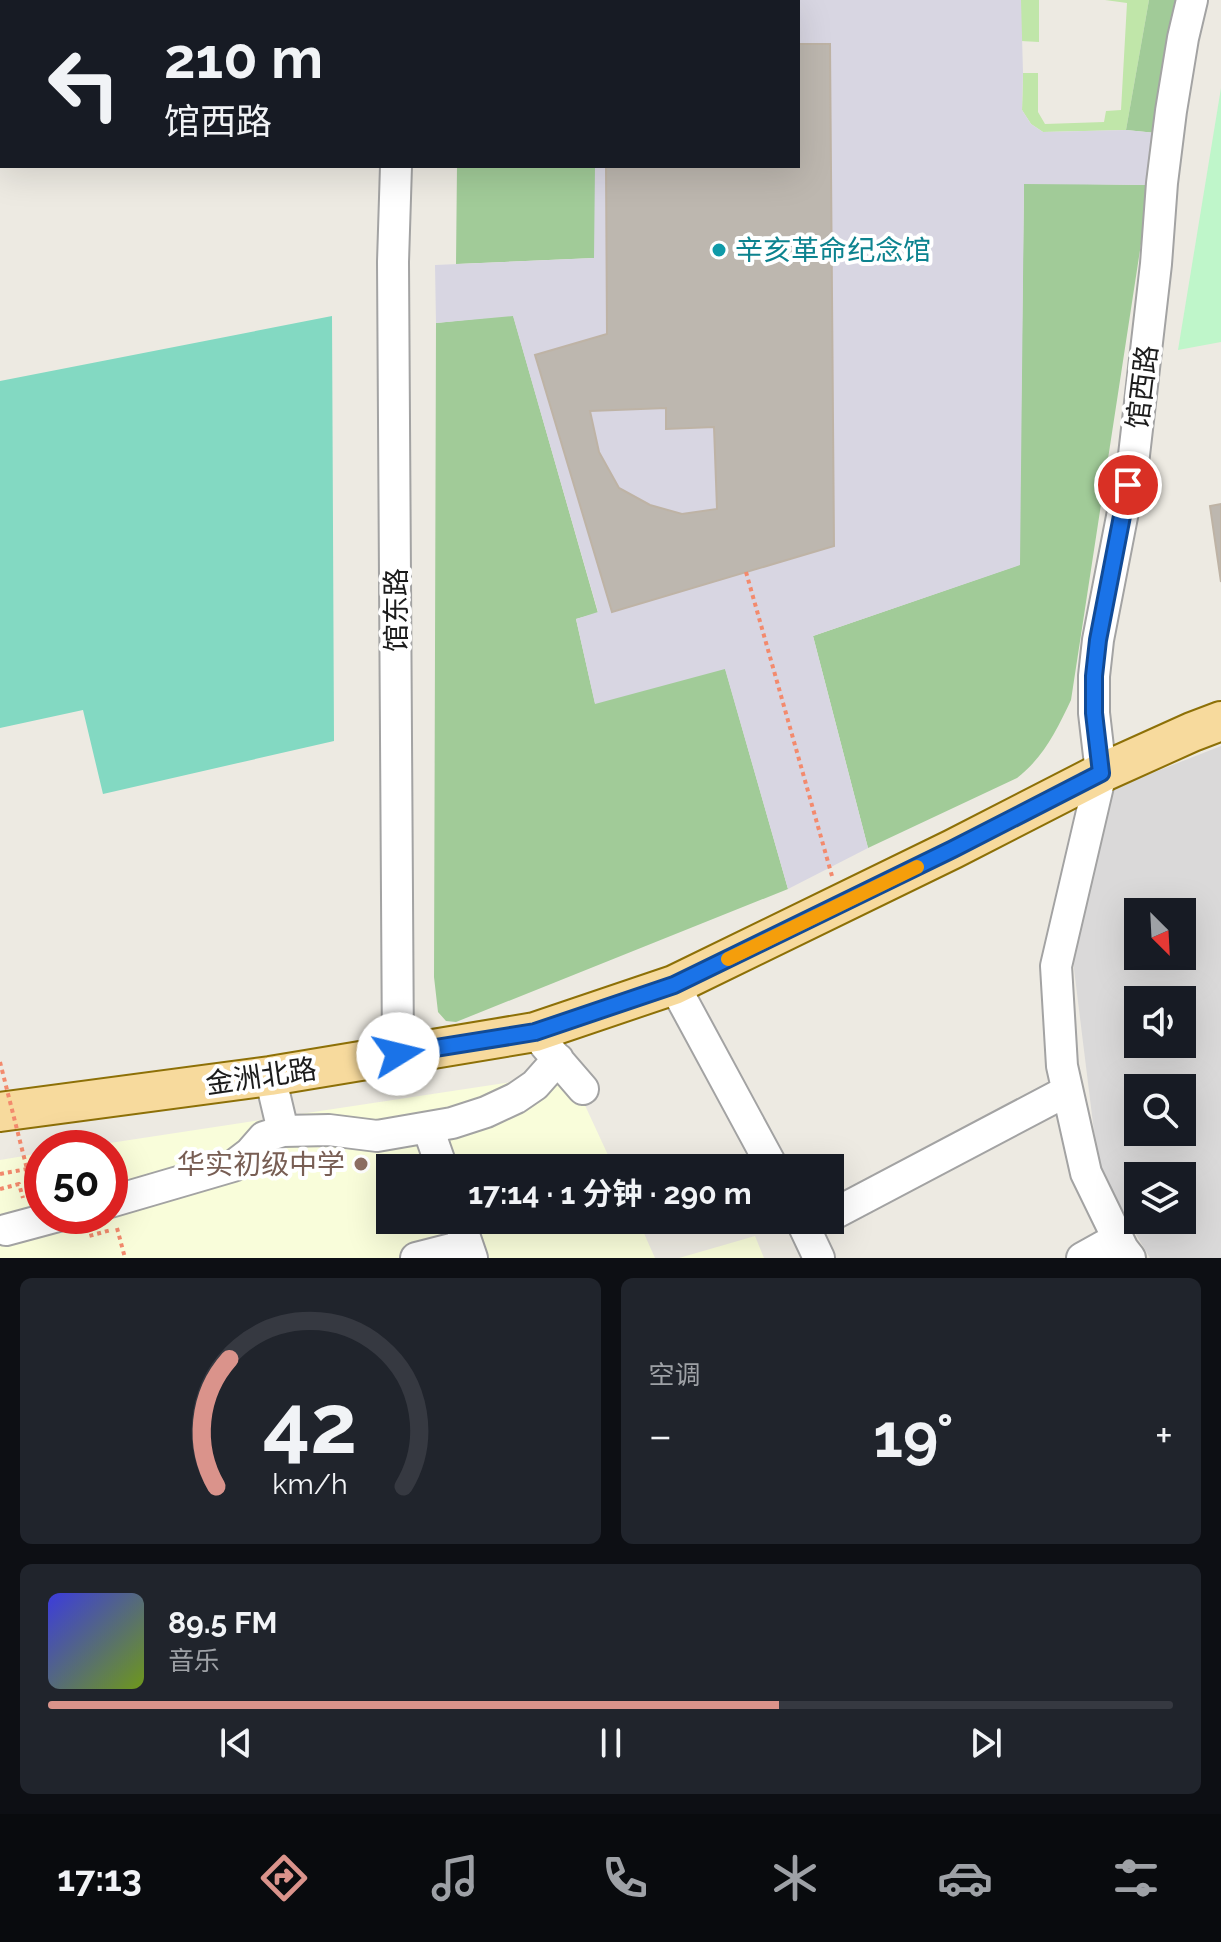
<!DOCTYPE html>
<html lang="zh">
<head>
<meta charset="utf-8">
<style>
	:root { --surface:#171b24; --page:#20242c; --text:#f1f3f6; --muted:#9ea1a6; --line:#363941; --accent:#da938b }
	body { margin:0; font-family:Raleway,"Noto Sans SC",sans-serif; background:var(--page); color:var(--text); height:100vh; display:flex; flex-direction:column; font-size:30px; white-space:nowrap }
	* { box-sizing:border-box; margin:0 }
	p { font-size:26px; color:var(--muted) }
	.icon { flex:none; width:44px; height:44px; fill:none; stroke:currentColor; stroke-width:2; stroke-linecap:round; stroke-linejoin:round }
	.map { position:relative; height:1258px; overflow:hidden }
	.details { display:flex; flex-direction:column; gap:20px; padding:20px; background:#0d0f14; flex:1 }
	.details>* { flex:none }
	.hud { position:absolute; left:0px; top:0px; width:800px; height:168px; box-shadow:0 8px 32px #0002; background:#171b24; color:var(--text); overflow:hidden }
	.needle { width:52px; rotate:156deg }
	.controls { position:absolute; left:1124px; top:898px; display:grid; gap:16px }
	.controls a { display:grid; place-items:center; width:72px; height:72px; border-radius:0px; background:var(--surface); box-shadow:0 8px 32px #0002; font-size:40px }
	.speed { position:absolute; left:24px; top:1130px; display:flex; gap:16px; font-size:40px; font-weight:700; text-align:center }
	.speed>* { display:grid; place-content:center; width:104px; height:104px; border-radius:50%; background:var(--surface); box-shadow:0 8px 32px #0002; line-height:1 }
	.speed .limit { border:12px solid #d22; background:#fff; color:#111 }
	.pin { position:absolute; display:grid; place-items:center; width:68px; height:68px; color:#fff; margin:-34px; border:4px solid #fff; border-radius:50%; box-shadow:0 2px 8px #0007 }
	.me { position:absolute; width:88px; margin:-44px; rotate:81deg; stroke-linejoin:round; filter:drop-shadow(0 0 6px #0008) }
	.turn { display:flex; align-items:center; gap:28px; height:168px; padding:0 32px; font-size:36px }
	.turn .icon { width:104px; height:104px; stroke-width:2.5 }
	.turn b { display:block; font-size:56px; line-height:68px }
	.big { font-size:60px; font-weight:700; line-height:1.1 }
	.details .widget { flex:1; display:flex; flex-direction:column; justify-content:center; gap:12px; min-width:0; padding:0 28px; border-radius:12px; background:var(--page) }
	.details .dial { align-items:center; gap:0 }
	.dial svg { height:208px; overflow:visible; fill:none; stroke:var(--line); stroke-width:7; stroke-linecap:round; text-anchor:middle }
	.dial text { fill:var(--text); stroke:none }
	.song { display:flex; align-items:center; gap:24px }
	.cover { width:96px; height:96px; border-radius:12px; background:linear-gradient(135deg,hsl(240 70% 55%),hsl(80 70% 35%)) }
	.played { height:8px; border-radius:4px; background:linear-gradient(90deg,var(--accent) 65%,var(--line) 65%) }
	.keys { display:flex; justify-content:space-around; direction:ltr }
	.heat { display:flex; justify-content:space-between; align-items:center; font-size:44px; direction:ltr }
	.details .tiles { flex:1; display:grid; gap:20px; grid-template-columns:1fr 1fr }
	.widget:last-child { grid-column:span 2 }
	.trip { position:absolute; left:376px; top:1154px; width:468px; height:80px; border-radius:0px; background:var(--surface); box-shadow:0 8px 32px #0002; font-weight:700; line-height:80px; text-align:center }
	.tab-bar { display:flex; height:128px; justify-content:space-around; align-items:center; background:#090b0e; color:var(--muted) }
	.tab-bar .icon { width:56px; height:56px }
	.tab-bar .selected { color:var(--accent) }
	.tab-bar b { font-size:36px; color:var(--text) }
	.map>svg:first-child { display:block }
	.residential { fill:#dad9d9; fill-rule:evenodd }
	.education { fill:#f9fdda }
	.grass { fill:#c0e6a9 }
	.forest { fill:#a1cb98 }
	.park { fill:#bff6ca }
	.pitch { fill:#83d9c2 }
	.plaza { fill:#d8d6e2 }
	.building { fill:#bdb7af; stroke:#beb3a5; stroke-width:2; fill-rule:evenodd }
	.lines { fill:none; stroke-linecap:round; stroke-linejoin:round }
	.minor-casing { stroke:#a3a3a3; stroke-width:34 }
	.major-casing { stroke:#8d7007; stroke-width:42 }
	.path { stroke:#f38a6d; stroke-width:4; stroke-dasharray:4 4; stroke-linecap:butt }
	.minor { stroke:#fff; stroke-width:30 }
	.major { stroke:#f7da9d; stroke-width:38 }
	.path-bridge { stroke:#f38a6d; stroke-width:4; stroke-dasharray:4 4; stroke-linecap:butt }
	.route-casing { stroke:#114b97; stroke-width:20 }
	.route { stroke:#1a73e8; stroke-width:14 }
	.slow { stroke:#f59e0b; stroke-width:14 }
	.culture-dot { fill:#0f9aa8; stroke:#fff; stroke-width:3 }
	.education-dot { fill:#8d6e63; stroke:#fff; stroke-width:3 }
	.labels { text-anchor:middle; stroke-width:8; stroke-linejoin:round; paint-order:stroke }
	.culture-label { font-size:28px; fill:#0d838f; stroke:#fff; text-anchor:start }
	.street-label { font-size:28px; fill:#1c1c1c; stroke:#fff }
	.education-label { font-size:28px; fill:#785e54; stroke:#fff; text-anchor:end }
</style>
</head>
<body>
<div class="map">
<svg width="1221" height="1258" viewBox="0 0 1221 1258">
	<rect width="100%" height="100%" fill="#edeae2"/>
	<path class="residential" d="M1221 746V1258H1150L1099 1172 1073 961 1114 788ZM1138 912H1182V956H1138ZM1138 1000H1182V1044H1138ZM1138 1088H1182V1132H1138ZM1138 1176H1182V1220H1138Z"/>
	<path class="education" d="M570 1073 614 1168H390V1220H638L655 1258H0V1160L42 1153V1216H110V1148H77Z
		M755 1236 764 1258H679Z"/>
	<path class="grass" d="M1021 0H1039V42L1021 41Z
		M1105 0H1149L1126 130 1043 132 1031 124 1022 110 1023 73H1038V112L1045 124 1104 122 1106 111 1121 110 1127 3Z"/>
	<path class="forest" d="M1149 0H1182L1156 133 1126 130Z
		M457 166H595V258L456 264Z
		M1024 183 1150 185 1071 700C1057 730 1043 758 1017 778L868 848 813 636 1019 565Z
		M513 315 598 613 576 619 595 703 725 668 788 889 456 1022 446 1021 438 1012 434 977 436 323Z"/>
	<path class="park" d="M1221 88V342L1178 350Z"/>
	<path class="pitch" d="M332 316 334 741 103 794 83 710 0 728V381Z"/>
	<path class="plaza" d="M596 0H1021L1023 73 1022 110 1031 124 1043 132 1126 130 1156 133 1150 185 1024 184 1020 565 813 636 868 848 788 889 725 669 595 704 576 619 598 612 513 316 436 323 435 265 594 258 595 166H798V2H596Z"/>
	<path class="building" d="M798 44H830L834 546 612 612 535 355 607 334 606 166H798ZM666 408V429L714 427 717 509 682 514 650 505 619 488 599 452 590 411Z
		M1221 504V582L1210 506Z"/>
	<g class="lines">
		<defs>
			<path id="minor" d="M400 2V0
				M396 166 393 262 398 1054
				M674 985 773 1168
				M545 1045 583 1089
				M270 1076 283 1131
				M428 1128 442 1168
				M110 1202 233 1166 250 1153 264 1137 283 1131 329 1130 377 1136 452 1123 486 1112 516 1098 535 1085 558 1059
				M830 1216 1067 1091
				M459 1220 472 1258
				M801 1220 819 1258
				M6 1230 58 1216
				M416 1258 467 1245
				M1082 1258 1118 1238
				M1130 1258 1123 1249 1086 1173 1062 1066 1056 966 1101 773 1094 713V676L1098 640 1134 455 1156 264 1162 183 1171 111 1183 38 1192 0"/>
			<path id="major" d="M0 1112 270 1076 535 1032 674 985 953 849 1101 773 1192 732 1221 721"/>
		</defs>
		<use href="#minor" class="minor-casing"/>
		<use href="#major" class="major-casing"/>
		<path class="path" d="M711 0V2
			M746 572 832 876
			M0 1062 2 1070
			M0 1174 27 1169
			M0 1189 19 1184 23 1198
			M85 1221 89 1236 111 1230
			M117 1228 125 1258"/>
		<use href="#minor" class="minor"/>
		<use href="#major" class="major"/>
		<path class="path-bridge" d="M2 1070 27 1169"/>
	</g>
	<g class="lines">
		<defs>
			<path id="route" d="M398 1054 535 1032 674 985 953 849 1101 773 1094 713V676L1098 640 1128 485"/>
		</defs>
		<use href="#route" class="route-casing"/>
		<use href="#route" class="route"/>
		<path class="slow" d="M728 959 917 867"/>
	</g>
	<circle class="culture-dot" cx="719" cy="250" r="8"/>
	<circle class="education-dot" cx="361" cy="1164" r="8"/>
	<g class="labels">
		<g class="culture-label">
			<text x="735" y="260">辛亥革命纪念馆</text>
		</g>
		<g class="street-label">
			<text transform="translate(1142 387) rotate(-83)" y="10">馆西路</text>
			<text transform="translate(396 610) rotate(-90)" y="10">馆东路</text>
			<text transform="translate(261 1076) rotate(-8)" y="10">金洲北路</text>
		</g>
		<g class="education-label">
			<text x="345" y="1174">华实初级中学</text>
		</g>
	</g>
</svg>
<div class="controls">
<a><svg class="needle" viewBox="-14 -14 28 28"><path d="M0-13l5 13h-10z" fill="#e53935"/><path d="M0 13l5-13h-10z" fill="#9ea1a6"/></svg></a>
<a><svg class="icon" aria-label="sound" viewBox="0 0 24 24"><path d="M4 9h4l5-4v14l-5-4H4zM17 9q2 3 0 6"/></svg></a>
<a><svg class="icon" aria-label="search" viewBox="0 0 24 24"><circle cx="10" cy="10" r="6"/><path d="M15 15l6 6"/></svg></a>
<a><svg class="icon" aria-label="layers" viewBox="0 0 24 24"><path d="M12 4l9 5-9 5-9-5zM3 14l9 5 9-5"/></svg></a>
</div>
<div class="speed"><div class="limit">50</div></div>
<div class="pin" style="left:1128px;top:485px;background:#d93025"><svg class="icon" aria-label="arrive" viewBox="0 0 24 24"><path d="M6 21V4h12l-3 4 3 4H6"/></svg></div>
<svg class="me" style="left:398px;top:1054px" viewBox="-20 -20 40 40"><circle r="19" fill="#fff"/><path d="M0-13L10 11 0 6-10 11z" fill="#1a73e8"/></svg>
<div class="trip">17:14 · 1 分钟 · 290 m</div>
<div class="hud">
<div class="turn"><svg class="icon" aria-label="left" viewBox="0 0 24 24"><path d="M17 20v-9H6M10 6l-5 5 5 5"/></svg><div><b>210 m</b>馆西路</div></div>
</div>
</div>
<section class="details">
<div class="tiles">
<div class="widget dial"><svg viewBox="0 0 100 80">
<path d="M14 69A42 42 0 1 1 86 69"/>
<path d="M14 69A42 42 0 0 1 19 20" stroke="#da938b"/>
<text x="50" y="56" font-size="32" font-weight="700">42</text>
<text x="50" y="72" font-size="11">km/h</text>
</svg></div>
<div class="widget"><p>空调</p>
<div class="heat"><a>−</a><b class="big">19°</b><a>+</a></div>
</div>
<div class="widget">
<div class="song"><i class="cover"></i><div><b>89.5 FM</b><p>音乐</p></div></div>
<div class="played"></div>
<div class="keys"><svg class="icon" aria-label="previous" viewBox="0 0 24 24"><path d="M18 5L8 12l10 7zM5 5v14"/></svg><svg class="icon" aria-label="pause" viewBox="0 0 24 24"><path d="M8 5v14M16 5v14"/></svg><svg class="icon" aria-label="next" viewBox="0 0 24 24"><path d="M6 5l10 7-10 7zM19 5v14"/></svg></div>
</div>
</div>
</section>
<nav class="tab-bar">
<b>17:13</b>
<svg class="icon selected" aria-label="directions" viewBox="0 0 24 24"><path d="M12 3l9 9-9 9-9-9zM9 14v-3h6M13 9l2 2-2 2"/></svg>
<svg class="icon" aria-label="music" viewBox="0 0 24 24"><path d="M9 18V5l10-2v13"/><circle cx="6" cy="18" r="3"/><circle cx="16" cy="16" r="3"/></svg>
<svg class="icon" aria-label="phone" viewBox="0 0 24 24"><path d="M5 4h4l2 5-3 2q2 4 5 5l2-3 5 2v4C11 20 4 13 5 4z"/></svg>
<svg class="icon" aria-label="climate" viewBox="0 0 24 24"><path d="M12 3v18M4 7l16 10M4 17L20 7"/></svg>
<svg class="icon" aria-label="car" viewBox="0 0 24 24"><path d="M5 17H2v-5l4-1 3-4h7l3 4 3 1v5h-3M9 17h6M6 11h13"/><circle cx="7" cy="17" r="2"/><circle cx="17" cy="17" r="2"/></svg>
<svg class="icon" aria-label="filters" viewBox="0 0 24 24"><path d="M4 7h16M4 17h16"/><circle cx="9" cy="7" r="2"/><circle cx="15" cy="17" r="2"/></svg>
</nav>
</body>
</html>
